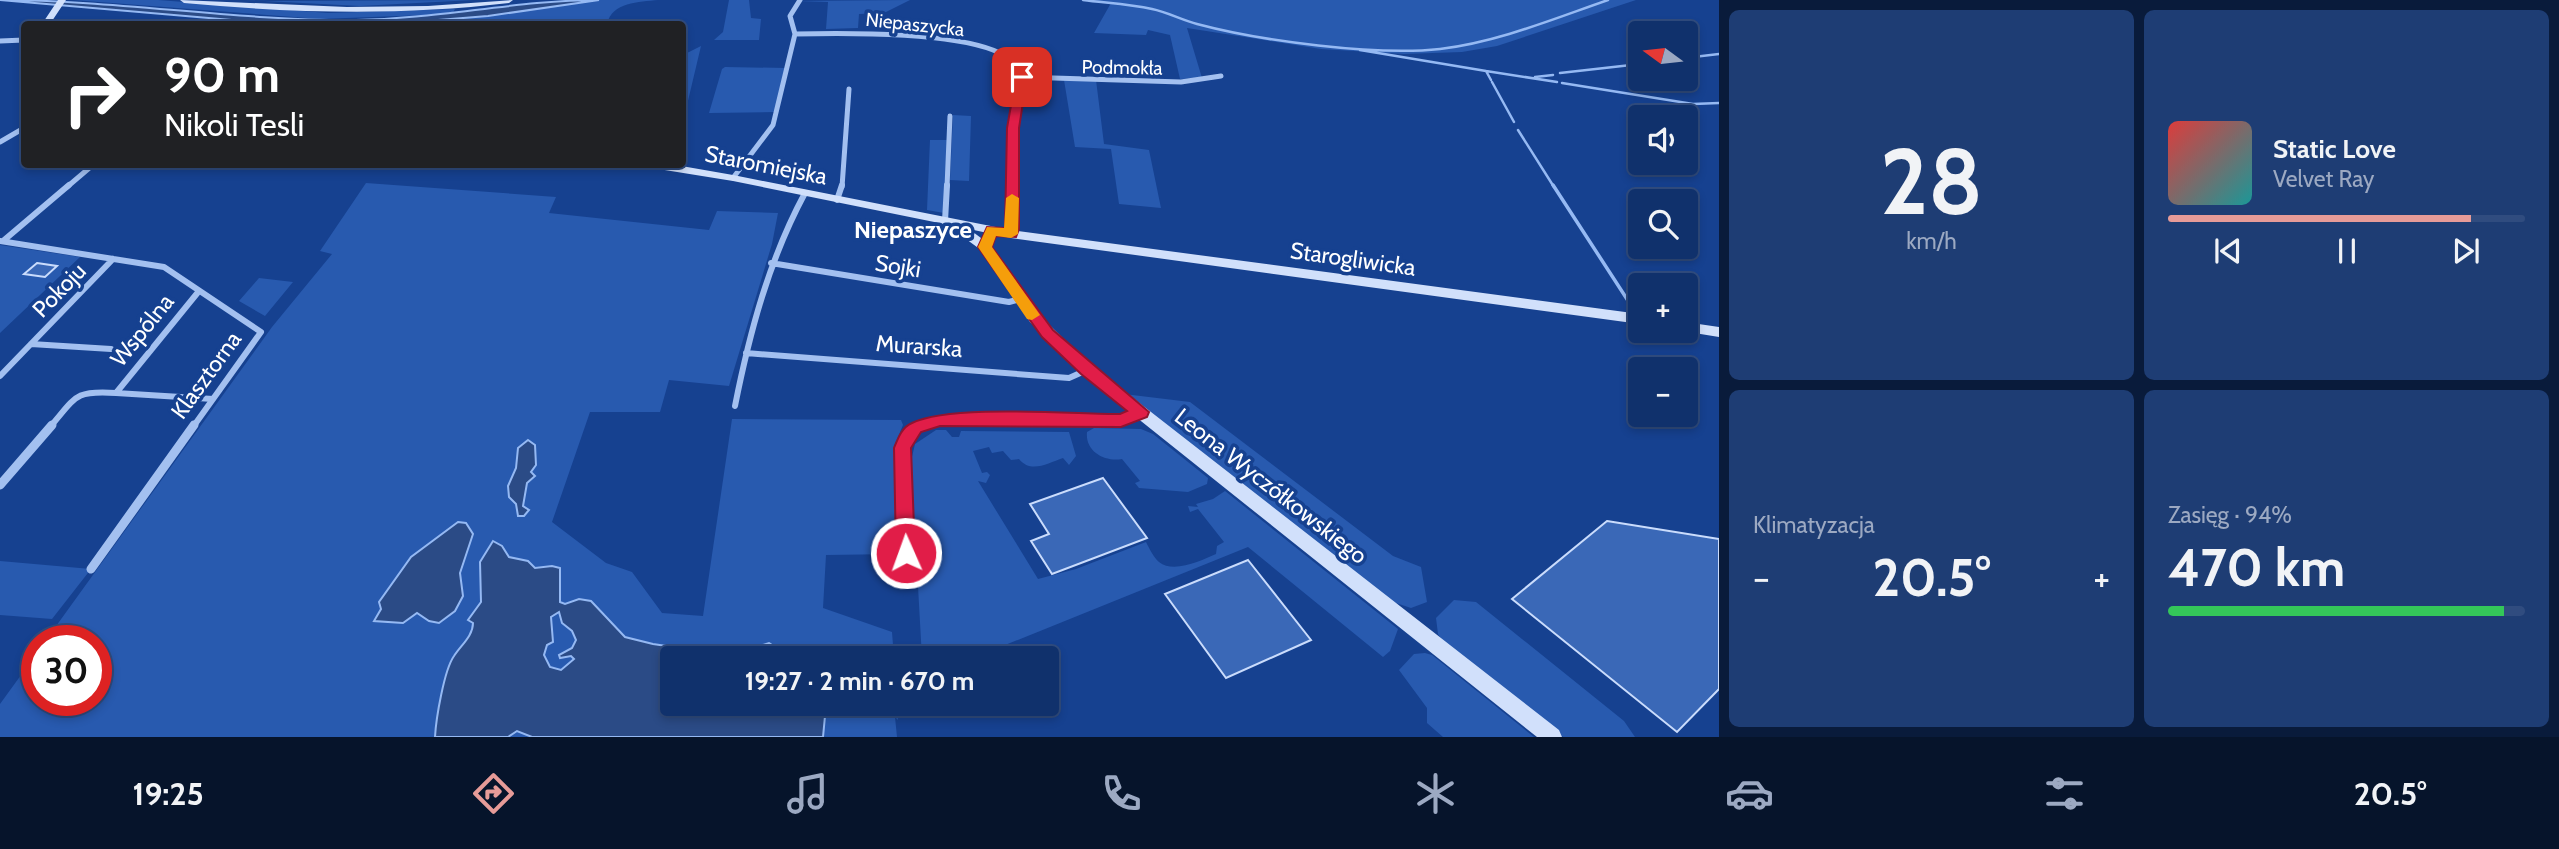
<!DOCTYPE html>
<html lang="pl">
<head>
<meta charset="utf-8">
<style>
	:root { --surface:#10316c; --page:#1e3d74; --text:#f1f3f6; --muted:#9ca9c2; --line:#304c7f; --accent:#e69b98 }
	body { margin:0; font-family:Cabin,sans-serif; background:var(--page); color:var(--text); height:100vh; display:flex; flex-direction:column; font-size:26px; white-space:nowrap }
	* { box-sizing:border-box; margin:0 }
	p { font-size:23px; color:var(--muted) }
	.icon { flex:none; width:38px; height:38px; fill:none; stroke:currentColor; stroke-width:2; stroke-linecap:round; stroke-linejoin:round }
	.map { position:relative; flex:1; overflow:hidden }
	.panel { display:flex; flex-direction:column; gap:10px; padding:10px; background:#091b3b; width:840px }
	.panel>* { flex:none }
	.guide { position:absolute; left:21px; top:21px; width:665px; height:147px; border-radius:7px; box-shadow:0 4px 10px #0003,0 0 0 2px var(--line); background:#202124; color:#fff; overflow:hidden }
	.needle { width:46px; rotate:285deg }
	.tools { position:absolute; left:1628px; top:21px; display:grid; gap:14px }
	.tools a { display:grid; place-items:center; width:70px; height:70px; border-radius:7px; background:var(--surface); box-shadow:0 4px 10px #0003,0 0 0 2px var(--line); font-size:35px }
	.speed { position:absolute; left:21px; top:625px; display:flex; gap:14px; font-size:35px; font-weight:700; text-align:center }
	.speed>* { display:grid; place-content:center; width:91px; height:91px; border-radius:50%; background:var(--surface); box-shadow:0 4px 10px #0003,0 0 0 2px var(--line); line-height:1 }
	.speed .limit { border:10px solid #d22; background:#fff; color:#111 }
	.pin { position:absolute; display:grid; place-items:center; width:60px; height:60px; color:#fff; margin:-30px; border-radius:14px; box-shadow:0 4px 10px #0006 }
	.me { position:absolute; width:77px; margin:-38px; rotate:358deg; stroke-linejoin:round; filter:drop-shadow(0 0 5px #0008) }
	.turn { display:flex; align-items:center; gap:24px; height:147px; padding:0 28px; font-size:32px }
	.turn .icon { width:91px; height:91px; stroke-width:2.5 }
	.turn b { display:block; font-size:49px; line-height:60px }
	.big { font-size:52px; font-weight:800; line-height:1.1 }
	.panel .widget { flex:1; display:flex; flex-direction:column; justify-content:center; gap:10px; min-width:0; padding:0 24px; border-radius:10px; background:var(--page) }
	.panel .dial { align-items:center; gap:0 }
	.dial b { font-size:91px; line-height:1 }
	.song { display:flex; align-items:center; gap:21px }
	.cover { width:84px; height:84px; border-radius:10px; background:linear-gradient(135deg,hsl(0 70% 55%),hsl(180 70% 35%)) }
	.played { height:7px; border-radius:4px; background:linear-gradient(90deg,var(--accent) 85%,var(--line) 85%) }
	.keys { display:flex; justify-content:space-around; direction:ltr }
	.heat { display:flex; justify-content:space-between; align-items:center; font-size:38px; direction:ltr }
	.charge { height:10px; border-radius:5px; background:linear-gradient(90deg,#34c759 94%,var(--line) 0) }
	.panel .tiles { flex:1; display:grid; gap:10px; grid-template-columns:repeat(2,1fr) }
	.trip { position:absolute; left:660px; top:646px; width:399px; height:70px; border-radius:7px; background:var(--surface); box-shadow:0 4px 10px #0003,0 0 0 2px var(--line); font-weight:800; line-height:70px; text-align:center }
	.dock { display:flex; height:112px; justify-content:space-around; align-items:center; background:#06142b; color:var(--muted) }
	.dock .icon { width:49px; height:49px }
	.dock .on { color:var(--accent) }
	.dock b { font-size:32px; color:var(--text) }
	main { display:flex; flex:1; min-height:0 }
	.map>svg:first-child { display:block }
	.green { fill:#285aaf }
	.water { fill:#2b4b86; stroke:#95b9f3; stroke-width:2; fill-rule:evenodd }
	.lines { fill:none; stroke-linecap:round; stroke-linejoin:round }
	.stream-far1 { stroke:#95b9f3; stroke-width:2.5 }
	.stream { stroke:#95b9f3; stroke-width:3.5 }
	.building { fill:#3a68b7; stroke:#cadcfc; stroke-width:2 }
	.street-far2 { stroke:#a3c0f0; stroke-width:5 }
	.street-far1 { stroke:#a3c0f0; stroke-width:6 }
	.street { stroke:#a3c0f0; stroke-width:9 }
	.secondary { fill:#d1e0fb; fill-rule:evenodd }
	.route { fill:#e11d48; stroke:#92132f; stroke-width:2 }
	.slow { fill:#f59e0b }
	.labels { text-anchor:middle; stroke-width:7; stroke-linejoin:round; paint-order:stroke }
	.far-street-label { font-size:19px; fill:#fff; stroke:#164190 }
	.street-label { font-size:23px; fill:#fff; stroke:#164190 }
	.neighbourhood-label { font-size:24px; font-weight:bold; fill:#fff; stroke:#164190 }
</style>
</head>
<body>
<main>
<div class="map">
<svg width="1719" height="737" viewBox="0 0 1719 737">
	<rect width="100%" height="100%" fill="#164190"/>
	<path class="green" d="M73 0H158L328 13 455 9 452 14 320 19Z
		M243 0 269 1 474 0 360 6Z
		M599 0H658C639 2 612 2 607 24H388L488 16Z
		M729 0H749L751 18 761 19 759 40H714L723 32Z
		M910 0 884 13 859 14 858 28 826 29 828 2 796 1Z
		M1081 0H1636L1497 46 1462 52 1404 54 1321 49 1187 28 1202 78 1180 79 1170 35 1148 30 1146 35 1094 33 1111 3Z
		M701 46 687 105H683V67L687 53Z
		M725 67 785 68 776 112 709 113 722 69Z
		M1064 80H1096L1104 144 1149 150 1161 208 1119 204 1111 149 1075 147Z
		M953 115 971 116 969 181 950 180Z
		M930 140H948L944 213 927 210Z
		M366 183 556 197 549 213 709 230 717 211 778 213 772 244 729 386 669 380 660 412H590L552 522 606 563 632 572 662 613 703 616 732 419 901 420 903 425 894 446 896 554 826 555 823 608 892 632 894 658H672V704H897L898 720 895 717 897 737H0V704L37 653V700H96V640H46L272 327 332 254 320 251Z
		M0 245 80 257 0 333Z
		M259 278 293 282 265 316 239 301Z
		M1124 394 1190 402 1393 556 1421 567 1427 602 1411 608 1390 601Z
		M1094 428 1141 429 1153 434 1208 478 1207 484 1188 492 1139 488 1135 483 1140 481 1122 459C1105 462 1085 452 1087 432Z
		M936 430H946L952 437H959L961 431 1069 432 1076 456 1069 465 1063 458C1048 463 1031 474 1019 459L1011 460 1003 451 992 453 989 447 973 451 982 473 987 472 990 475 986 483 978 481 1038 579 1076 569 1146 542C1149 548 1154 558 1159 562 1174 574 1202 560 1216 554L1217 546 1224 542 1198 509 1190 512 1188 506 1198 507 1196 504 1213 499 1225 491 1398 629 1390 651 1383 657 1248 547 973 658H922L911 461 915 444Z
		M0 561 91 569 52 619 0 615Z
		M1454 600 1476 602 1624 721 1635 737H1563L1443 642 1438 634 1436 618Z
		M1425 653 1432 655 1534 737H1443L1427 723V708L1399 670 1414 654Z"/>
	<path class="water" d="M0 0C119 0 237 21 356 20 438 19 518 0 599 0L488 16 388 24 255 22Z
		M528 440 535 445 536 465 531 472 535 476 527 483 523 506 529 510 524 516H518L516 504 509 497 508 486 516 468 518 448Z
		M458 522 466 523 473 534 460 573 463 596 455 611 439 623 429 621 417 613 403 623 374 621 381 609 379 602 411 557Z
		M493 541 502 546 509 557 528 561 535 568 552 566 560 568V602L565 604 579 599 591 601 625 637 653 644 687 649 753 648 769 643 788 655 801 657 672 658V704H818L817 707 825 716 823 737H532L517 731 508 737H435C436 719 444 670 454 656 461 645 473 636 473 623L468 620 481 602 480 562ZM559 612 562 623 572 631 576 640 572 648 559 655 560 658 571 656 574 659 561 670 550 667 544 655 547 645 553 642 551 617Z"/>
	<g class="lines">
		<path class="stream-far1" d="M1083 0C1106 3 1129 4 1152 9 1167 12 1182 20 1197 24 1261 41 1375 56 1440 49 1498 42 1553 19 1608 0
			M1360 50 1486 71 1491 80
			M1685 58 1719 54
			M1486 71 1557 82
			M1560 73 1640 64
			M1535 77 1553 75
			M1492 82 1514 122
			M1562 83 1693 104 1719 103
			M1518 130 1554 187"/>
		<path class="stream" d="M1553 185 1636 313"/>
	</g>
	<path class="building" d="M37 263 57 266 45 277 24 274Z
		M1103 478 1147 538 1052 574 1031 541 1049 534 1030 504Z
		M1607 521 1719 539V689L1677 732 1512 599Z
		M1248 560 1311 640 1226 678 1165 594Z"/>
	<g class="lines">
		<path class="street-far2" d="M795 34C839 33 985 30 1014 63 1017 67 1019 73 1022 77L1013 128 1012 187
			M795 34 790 16 800 0
			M0 41 24 40
			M1022 77 1181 82 1221 76
			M0 142 24 128
			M733 178 773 125 795 34
			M67 187 94 164
			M842 187 849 89
			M947 187 950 116"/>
		<path class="street-far1" d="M837 200 842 185
			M945 221 947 185
			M1011 234 1012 185
			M0 241 164 267 261 332 193 427
			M3 241 69 185
			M771 263 1009 302 1020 299
			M31 344 111 349
			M746 353 1069 378 1087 370
			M0 376 113 259
			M116 393 213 399
			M735 406C750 331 769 260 805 193
			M50 427C76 397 74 390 116 393L199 291
			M920 427 939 420 1121 421 1140 413"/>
		<path class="street" d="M0 485 52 425
			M906 553 902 448 912 432 923 425
			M91 569 194 425"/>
		<path class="secondary" d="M58 0H66L50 24H42Z
			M180 0 347 7 428 6 513 0 509 3C400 16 293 13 184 3Z
			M641 164H670L733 175 1011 230 1640 314V324L1011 238 969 229 989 244 1040 316 1092 366 1559 730 1562 737H1537L1082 374 1030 322 981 250 955 231 954 226 733 181 646 167Z
			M1685 322 1719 327V337L1682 331H1685Z"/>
	</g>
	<path class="route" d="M1022 74 1027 77 1019 128V229L1016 237 996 236 992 247 1053 330 1149 412 1147 417 1121 427 940 426 921 432 911 448 915 553 912 559H899L896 553 894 448C898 438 902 427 912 423 950 404 1072 414 1120 414L1127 411 1081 374 1042 337 978 247 987 227 1005 228 1007 128 1016 77Z"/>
	<path class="slow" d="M1012 194 1019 198 1018 234 1011 238 996 236 992 247 1040 315 1032 320 1027 319 978 247 987 227 1004 228 1006 198Z"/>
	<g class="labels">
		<g class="far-street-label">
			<text transform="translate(915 24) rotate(6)" y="7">Niepaszycka</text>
			<text transform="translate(1122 67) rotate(1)" y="7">Podmokła</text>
		</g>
		<g class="street-label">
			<text transform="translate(766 165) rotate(11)" y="8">Staromiejska</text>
			<text transform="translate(1353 259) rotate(8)" y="8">Starogliwicka</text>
			<text transform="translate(898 266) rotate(9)" y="8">Sojki</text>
			<text transform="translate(59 290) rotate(-46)" y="8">Pokoju</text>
			<text transform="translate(142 330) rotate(-51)" y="8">Wspólna</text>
			<text transform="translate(919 346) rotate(4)" y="8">Murarska</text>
			<text transform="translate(206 375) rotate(-54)" y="8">Klasztorna</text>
			<text transform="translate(1271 486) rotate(38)" y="8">Leona Wyczółkowskiego</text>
		</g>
		<g class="neighbourhood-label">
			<text x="913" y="238">Niepaszyce</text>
		</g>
	</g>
</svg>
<div class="tools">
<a><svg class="needle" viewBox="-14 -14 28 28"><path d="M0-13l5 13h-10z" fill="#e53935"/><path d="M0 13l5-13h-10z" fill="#9ca9c2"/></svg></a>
<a><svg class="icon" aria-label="sound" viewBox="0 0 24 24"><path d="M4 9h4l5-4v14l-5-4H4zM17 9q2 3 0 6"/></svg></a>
<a><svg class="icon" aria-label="search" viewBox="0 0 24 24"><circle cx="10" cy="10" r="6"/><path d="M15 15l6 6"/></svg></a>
<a>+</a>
<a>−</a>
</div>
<div class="speed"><div class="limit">30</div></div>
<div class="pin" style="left:1022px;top:77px;background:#d93025"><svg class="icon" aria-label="arrive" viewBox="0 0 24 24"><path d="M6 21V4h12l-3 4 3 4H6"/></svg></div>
<svg class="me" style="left:906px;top:553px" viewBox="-20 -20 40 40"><circle r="17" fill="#e11d48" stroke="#fff" stroke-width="3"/><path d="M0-11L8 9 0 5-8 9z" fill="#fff"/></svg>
<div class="trip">19:27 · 2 min · 670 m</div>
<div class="guide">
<div class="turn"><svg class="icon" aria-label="right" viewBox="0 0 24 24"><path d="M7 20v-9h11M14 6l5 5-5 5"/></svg><div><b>90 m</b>Nikoli Tesli</div></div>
</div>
</div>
<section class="panel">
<div class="tiles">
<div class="widget dial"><b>28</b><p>km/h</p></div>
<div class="widget">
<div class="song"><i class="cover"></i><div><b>Static Love</b><p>Velvet Ray</p></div></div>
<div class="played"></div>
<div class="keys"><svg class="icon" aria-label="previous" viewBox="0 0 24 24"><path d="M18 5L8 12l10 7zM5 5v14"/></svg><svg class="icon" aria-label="pause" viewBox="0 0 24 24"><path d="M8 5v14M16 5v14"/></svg><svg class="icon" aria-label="next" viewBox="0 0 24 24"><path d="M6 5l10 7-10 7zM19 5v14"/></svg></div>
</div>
<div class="widget"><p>Klimatyzacja</p>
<div class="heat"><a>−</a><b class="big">20.5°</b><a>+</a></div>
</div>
<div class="widget"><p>Zasięg · 94%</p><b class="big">470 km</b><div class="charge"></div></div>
</div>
</section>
</main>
<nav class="dock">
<b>19:25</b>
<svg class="icon on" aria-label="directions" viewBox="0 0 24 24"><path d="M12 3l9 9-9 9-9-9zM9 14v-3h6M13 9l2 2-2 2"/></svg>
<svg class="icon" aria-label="music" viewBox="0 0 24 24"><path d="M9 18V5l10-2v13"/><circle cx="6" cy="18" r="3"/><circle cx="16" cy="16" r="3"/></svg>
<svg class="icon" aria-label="phone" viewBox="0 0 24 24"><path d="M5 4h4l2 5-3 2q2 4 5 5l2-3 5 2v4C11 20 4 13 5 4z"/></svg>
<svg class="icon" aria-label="climate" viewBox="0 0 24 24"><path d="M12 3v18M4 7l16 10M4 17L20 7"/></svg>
<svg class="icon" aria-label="car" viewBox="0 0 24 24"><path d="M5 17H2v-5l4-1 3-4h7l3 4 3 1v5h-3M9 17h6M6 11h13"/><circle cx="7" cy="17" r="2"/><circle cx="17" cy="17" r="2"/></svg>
<svg class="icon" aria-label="filters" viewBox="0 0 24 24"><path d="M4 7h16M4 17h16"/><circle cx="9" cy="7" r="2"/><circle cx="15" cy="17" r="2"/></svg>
<b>20.5°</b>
</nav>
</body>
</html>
